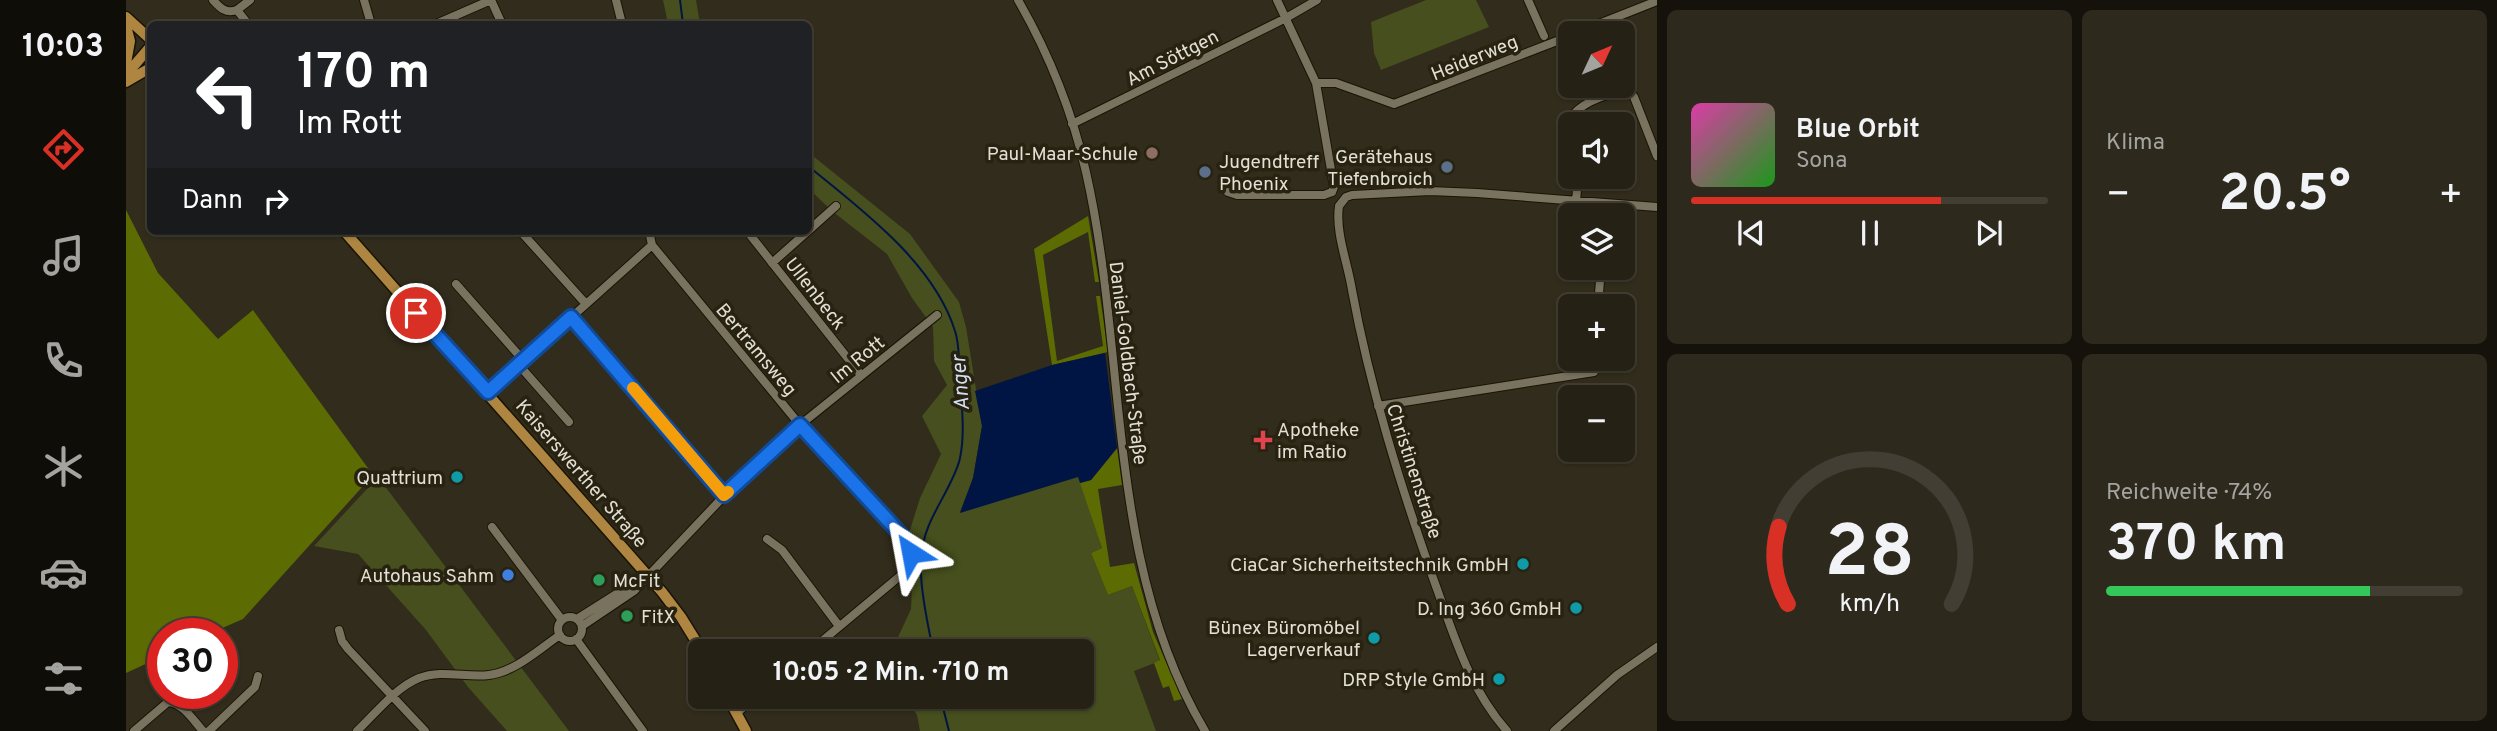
<!DOCTYPE html>
<html lang="de">
<head>
<meta charset="utf-8">
<style>
	:root { --surface:#252114; --page:#2d291d; --text:#f1f3f6; --muted:#a3a3a0; --line:#423e34; --accent:#d93025 }
	body { margin:0; font-family:Overpass,sans-serif; background:var(--page); color:var(--text); height:100vh; display:flex; flex-direction:column; font-size:26px; white-space:nowrap }
	* { box-sizing:border-box; margin:0 }
	p { font-size:23px; color:var(--muted) }
	.icon { flex:none; width:38px; height:38px; fill:none; stroke:currentColor; stroke-width:2; stroke-linecap:round; stroke-linejoin:round }
	.map { position:relative; flex:1; overflow:hidden }
	.sheet { display:flex; flex-direction:column; gap:10px; padding:10px; background:#14120b; width:840px }
	.sheet>* { flex:none }
	.banner { position:absolute; left:21px; top:21px; width:665px; height:214px; border-radius:10px; box-shadow:0 2px 5px #0004,0 0 0 2px var(--line); background:#202124; color:#fff; overflow:hidden }
	.needle { width:46px; rotate:46deg }
	.controls { position:absolute; left:1432px; top:21px; display:grid; gap:14px }
	.controls a { display:grid; place-items:center; width:77px; height:77px; border-radius:10px; background:var(--surface); box-shadow:0 2px 5px #0004,0 0 0 2px var(--line); font-size:35px }
	.speed { position:absolute; left:21px; top:618px; display:flex; gap:14px; font-size:35px; font-weight:700; text-align:center }
	.speed>* { display:grid; place-content:center; width:91px; height:91px; border-radius:50%; background:var(--surface); box-shadow:0 2px 5px #0004,0 0 0 2px var(--line); line-height:1 }
	.speed .limit { border:10px solid #d22; background:#fff; color:#111 }
	.pin { position:absolute; display:grid; place-items:center; width:60px; height:60px; color:#fff; margin:-30px; border:4px solid #fff; border-radius:50%; box-shadow:0 2px 7px #0007 }
	.me { position:absolute; width:77px; margin:-38px; rotate:326deg; stroke-linejoin:round; filter:drop-shadow(0 0 5px #0008) }
	.turn { display:flex; align-items:center; gap:24px; height:147px; padding:0 35px; font-size:32px }
	.turn .icon { width:91px; height:91px; stroke-width:2.5 }
	.turn b { display:block; font-size:49px; line-height:60px }
	.then { display:flex; align-items:center; height:66px; padding:0 35px; background:#0003; gap:14px; font-size:26px }
	.big { font-size:52px; font-weight:700; line-height:1.1 }
	.sheet .widget { flex:1; display:flex; flex-direction:column; justify-content:center; gap:10px; min-width:0; padding:0 24px; border-radius:10px; background:var(--page) }
	.sheet .dial { align-items:center; gap:0 }
	.dial svg { height:182px; overflow:visible; fill:none; stroke:var(--line); stroke-width:7; stroke-linecap:round; text-anchor:middle }
	.dial text { fill:var(--text); stroke:none }
	.song { display:flex; align-items:center; gap:21px }
	.cover { width:84px; height:84px; border-radius:10px; background:linear-gradient(135deg,hsl(320 70% 55%),hsl(120 70% 35%)) }
	.played { height:7px; border-radius:4px; background:linear-gradient(90deg,var(--accent) 70%,var(--line) 70%) }
	.keys { display:flex; justify-content:space-around; direction:ltr }
	.heat { display:flex; justify-content:space-between; align-items:center; font-size:38px; direction:ltr }
	.charge { height:10px; border-radius:5px; background:linear-gradient(90deg,#34c759 74%,var(--line) 0) }
	.sheet .tiles { flex:1; display:grid; gap:10px; grid-template-columns:repeat(2,1fr) }
	.trip { position:absolute; left:562px; top:639px; width:406px; height:70px; border-radius:10px; background:var(--surface); box-shadow:0 2px 5px #0004,0 0 0 2px var(--line); font-weight:700; line-height:70px; text-align:center }
	main { display:flex; flex:1; min-height:0 }
	.tabs { display:flex; flex-direction:column; width:126px; justify-content:space-around; align-items:center; background:#0f0d08; color:var(--muted) }
	.tabs .icon { width:49px; height:49px }
	.tabs .selected { color:var(--accent) }
	.tabs b { font-size:32px; color:var(--text) }
	.map>svg:first-child { display:block }
	.green { fill:#464f1d }
	.forest { fill:#5d6b03 }
	.water { fill:#001543 }
	.lines { fill:none; stroke-linecap:round; stroke-linejoin:round }
	.stream { stroke:#001543; stroke-width:2 }
	.minor-casing { stroke:#191405; stroke-width:10 }
	.major-casing { stroke:#191405; stroke-width:13 }
	.minor { stroke:#78725f; stroke-width:8 }
	.major { stroke:#af8542; stroke-width:10 }
	.route-casing { stroke:#114b97; stroke-width:18 }
	.route { stroke:#1a73e8; stroke-width:12 }
	.slow { stroke:#f59e0b; stroke-width:12 }
	.education-dot { fill:#8d6e63; stroke:#282211; stroke-width:2.5 }
	.service-dot { fill:#5c6f8a; stroke:#282211; stroke-width:2.5 }
	.health-dot { fill:#e0444e; stroke:#282211; stroke-width:2.5 }
	.culture-dot { fill:#0f9aa8; stroke:#282211; stroke-width:2.5 }
	.shop-dot { fill:#3f7fe0; stroke:#282211; stroke-width:2.5 }
	.leisure-dot { fill:#2e9e5b; stroke:#282211; stroke-width:2.5 }
	.labels { text-anchor:middle; stroke-width:7; stroke-linejoin:round; paint-order:stroke }
	.street-label { font-size:19px; fill:#e2dfd4; stroke:#282211 }
	.poi-label { font-size:19px; fill:#e2dfd4; stroke:#282211; text-anchor:end }
	.water-label { font-size:21px; font-style:italic; fill:#d2def1; stroke:#282211 }
</style>
</head>
<body>
<main>
<nav class="tabs">
<b>10:03</b>
<svg class="icon selected" aria-label="directions" viewBox="0 0 24 24"><path d="M12 3l9 9-9 9-9-9zM9 14v-3h6M13 9l2 2-2 2"/></svg>
<svg class="icon" aria-label="music" viewBox="0 0 24 24"><path d="M9 18V5l10-2v13"/><circle cx="6" cy="18" r="3"/><circle cx="16" cy="16" r="3"/></svg>
<svg class="icon" aria-label="phone" viewBox="0 0 24 24"><path d="M5 4h4l2 5-3 2q2 4 5 5l2-3 5 2v4C11 20 4 13 5 4z"/></svg>
<svg class="icon" aria-label="climate" viewBox="0 0 24 24"><path d="M12 3v18M4 7l16 10M4 17L20 7"/></svg>
<svg class="icon" aria-label="car" viewBox="0 0 24 24"><path d="M5 17H2v-5l4-1 3-4h7l3 4 3 1v5h-3M9 17h6M6 11h13"/><circle cx="7" cy="17" r="2"/><circle cx="17" cy="17" r="2"/></svg>
<svg class="icon" aria-label="filters" viewBox="0 0 24 24"><path d="M4 7h16M4 17h16"/><circle cx="9" cy="7" r="2"/><circle cx="15" cy="17" r="2"/></svg>
</nav>
<div class="map">
<svg width="1531" height="731" viewBox="0 0 1531 731">
	<rect width="100%" height="100%" fill="#312c1b"/>
	<path class="green" d="M537 0H570L574 24H542Z
		M1300 0H1350L1363 27 1255 70 1248 53 1245 22Z
		M682 152 784 234 833 302 840 327 856 426 847 478 834 512 953 476 976 548 965 553 982 595 1006 586 1034 661 1008 671 1030 731H794L791 715 784 704 759 706 751 698 956 696V651H769L767 648 785 609 788 541 783 533 794 498 815 454 796 416 821 385 808 361 807 327 786 298 761 254 706 211 683 189Z
		M252 477 443 731H381L342 687 300 630 232 554 188 546Z"/>
	<path class="forest" d="M0 210 32 273 92 339 127 310 247 475 117 619 85 633 37 634V656L0 673Z
		M962 216 973 282H969L962 232 917 255 931 361 977 346 970 296H974L982 352 926 365 908 249Z
		M991 448 996 485 972 489 984 567 1008 563 1027 632 1056 699 1048 701 1043 686 1037 688 1028 663 1034 660 1006 586 982 595 965 553 976 548 954 483 965 480Z"/>
	<path class="water" d="M979 353 991 448 965 480 954 483 952 477 834 513 847 478 856 426 849 391 926 365Z"/>
	<g class="lines">
		<path class="stream" d="M554 0 557 24
			M682 166C735 209 808 263 829 331 834 346 833 367 834 383 836 407 839 434 834 458 830 478 811 505 803 525 786 563 800 612 807 651
			M814 696 823 731"/>
		<defs>
			<path id="minor" d="M87 0C94 8 100 14 111 10L122 24
				M238 0 245 24
				M365 0 376 24
				M490 0 496 24
				M892 0C923 54 946 111 960 172 1002 357 979 563 1079 731
				M1151 0 1190 83 1208 187 1206 192
				M1402 0 1418 36
				M111 10 124 0
				M310 24 365 0
				M1450 33 1531 1
				M1190 83H1210L1268 104 1444 36
				M946 124 1160 18 1191 0
				M1451 124 1448 114C1458 101 1488 91 1503 91L1508 97 1531 156
				M1102 192 1111 195H1198L1206 192
				M1450 202 1452 177
				M1470 203 1477 208 1478 215
				M621 231 735 375
				M682 231 710 206
				M397 234 460 304
				M526 245 674 425 784 547V560L780 571 684 651
				M646 263 682 231
				M330 284 397 360
				M1472 306 1475 268
				M445 317 599 495
				M392 364 443 422
				M362 392 526 245 523 231
				M1252 406 1468 372 1474 359
				M366 527 436 620
				M641 539 656 550 713 626
				M432 629a12 12 0 1 1 24 0a12 12 0 1 1-24 0Z
				M451 619 519 576
				M456 626 508 591 599 495 674 425 811 315
				M213 630 216 641 222 649 299 731
				M450 639 517 731
				M611 713 630 696
				M8 731 42 702C57 703 67 720 77 731
				M83 731 129 687 132 676
				M231 731C250 713 269 688 293 678 316 669 340 678 363 675 389 672 413 649 434 635
				M1381 731C1342 687 1327 632 1307 578 1274 484 1244 388 1226 290 1222 264 1209 232 1213 206L1220 197 1226 195 1304 191 1351 193 1531 207
				M1428 731 1491 675 1531 647"/>
			<path id="major" d="M0 17 24 39
				M0 26 4 41 0 63
				M0 75 24 47
				M0 82 24 68
				M218 231 536 592 555 617 576 651
				M601 696 620 731"/>
		</defs>
		<use href="#minor" class="minor-casing"/>
		<use href="#major" class="major-casing"/>
		<use href="#minor" class="minor"/>
		<use href="#major" class="major"/>
	</g>
	<g class="lines">
		<defs>
			<path id="route" d="M290 313 362 392 445 317 598 495 674 425 780 540 785 553"/>
		</defs>
		<use href="#route" class="route-casing"/>
		<use href="#route" class="route"/>
		<path class="slow" d="M507 388 598 495 602 492"/>
	</g>
	<circle class="education-dot" cx="1026" cy="153" r="7"/>
	<g class="service-dot">
		<circle cx="1321" cy="167" r="7"/>
		<circle cx="1079" cy="172" r="7"/>
	</g>
	<path class="health-dot" d="M1133.5 429.5h7v7h7v7h-7v7h-7v-7h-7v-7h7z"/>
	<g class="culture-dot">
		<circle cx="331" cy="477" r="7"/>
		<circle cx="1397" cy="564" r="7"/>
		<circle cx="1450" cy="608" r="7"/>
		<circle cx="1248" cy="638" r="7"/>
		<circle cx="1373" cy="679" r="7"/>
	</g>
	<circle class="shop-dot" cx="382" cy="575" r="7"/>
	<g class="leisure-dot">
		<circle cx="473" cy="580" r="7"/>
		<circle cx="501" cy="616" r="7"/>
	</g>
	<g class="labels">
		<g class="street-label">
			<text transform="translate(1046 57) rotate(-27)" y="7">Am Söttgen</text>
			<text transform="translate(1348 57) rotate(-22)" y="7">Heiderweg</text>
			<text transform="translate(690 293) rotate(52)" y="7">Ullenbeck</text>
			<text transform="translate(631 349) rotate(50)" y="7">Bertramsweg</text>
			<text transform="translate(731 359) rotate(-39)" y="7">Im Rott</text>
			<text transform="translate(1003 363) rotate(83)" y="7">Daniel-Goldbach-Straße</text>
			<text transform="translate(1289 471) rotate(72)" y="7">Christinenstraße</text>
			<text transform="translate(456 473) rotate(49)" y="7">Kaiserswerther Straße</text>
		</g>
		<g class="poi-label">
			<text x="1012" y="160">Paul-Maar-Schule</text>
			<text x="1307" y="163">Gerätehaus<tspan x="1307" dy="22">Tiefenbroich</tspan></text>
			<text x="1093" y="168" text-anchor="start">Jugendtreff<tspan x="1093" dy="22">Phoenix</tspan></text>
			<text x="1151" y="436" text-anchor="start">Apotheke<tspan x="1151" dy="22">im Ratio</tspan></text>
			<text x="317" y="484">Quattrium</text>
			<text x="1383" y="571">CiaCar Sicherheitstechnik GmbH</text>
			<text x="368" y="582">Autohaus Sahm</text>
			<text x="487" y="587" text-anchor="start">McFit</text>
			<text x="1436" y="615">D. Ing 360 GmbH</text>
			<text x="515" y="623" text-anchor="start">FitX</text>
			<text x="1234" y="634">Bünex Büromöbel<tspan x="1234" dy="22">Lagerverkauf</tspan></text>
			<text x="1359" y="686">DRP Style GmbH</text>
		</g>
		<g class="water-label">
			<text transform="translate(834 383) rotate(-94)" y="7">Anger</text>
		</g>
	</g>
</svg>
<div class="controls">
<a><svg class="needle" viewBox="-14 -14 28 28"><path d="M0-13l5 13h-10z" fill="#e53935"/><path d="M0 13l5-13h-10z" fill="#a3a3a0"/></svg></a>
<a><svg class="icon" aria-label="sound" viewBox="0 0 24 24"><path d="M4 9h4l5-4v14l-5-4H4zM17 9q2 3 0 6"/></svg></a>
<a><svg class="icon" aria-label="layers" viewBox="0 0 24 24"><path d="M12 4l9 5-9 5-9-5zM3 14l9 5 9-5"/></svg></a>
<a>+</a>
<a>−</a>
</div>
<div class="speed"><div class="limit">30</div></div>
<div class="pin" style="left:290px;top:313px;background:#d93025"><svg class="icon" aria-label="arrive" viewBox="0 0 24 24"><path d="M6 21V4h12l-3 4 3 4H6"/></svg></div>
<svg class="me" style="left:785px;top:553px" viewBox="-20 -20 40 40"><path d="M0-17L14 15 0 8-14 15z" fill="#1a73e8" stroke="#fff" stroke-width="4"/></svg>
<div class="trip">10:05 · 2 Min. · 710 m</div>
<div class="banner">
<div class="turn"><svg class="icon" aria-label="left" viewBox="0 0 24 24"><path d="M17 20v-9H6M10 6l-5 5 5 5"/></svg><div><b>170 m</b>Im Rott</div></div>
<div class="then">Dann<svg class="icon" aria-label="right" viewBox="0 0 24 24"><path d="M7 20v-9h11M14 6l5 5-5 5"/></svg></div>
</div>
</div>
<section class="sheet">
<div class="tiles">
<div class="widget">
<div class="song"><i class="cover"></i><div><b>Blue Orbit</b><p>Sona</p></div></div>
<div class="played"></div>
<div class="keys"><svg class="icon" aria-label="previous" viewBox="0 0 24 24"><path d="M18 5L8 12l10 7zM5 5v14"/></svg><svg class="icon" aria-label="pause" viewBox="0 0 24 24"><path d="M8 5v14M16 5v14"/></svg><svg class="icon" aria-label="next" viewBox="0 0 24 24"><path d="M6 5l10 7-10 7zM19 5v14"/></svg></div>
</div>
<div class="widget"><p>Klima</p>
<div class="heat"><a>−</a><b class="big">20.5°</b><a>+</a></div>
</div>
<div class="widget dial"><svg viewBox="0 0 100 80">
<path d="M14 69A42 42 0 1 1 86 69"/>
<path d="M14 69A42 42 0 0 1 10 35" stroke="#d93025"/>
<text x="50" y="56" font-size="32" font-weight="700">28</text>
<text x="50" y="72" font-size="11">km/h</text>
</svg></div>
<div class="widget"><p>Reichweite · 74%</p><b class="big">370 km</b><div class="charge"></div></div>
</div>
</section>
</main>
</body>
</html>
